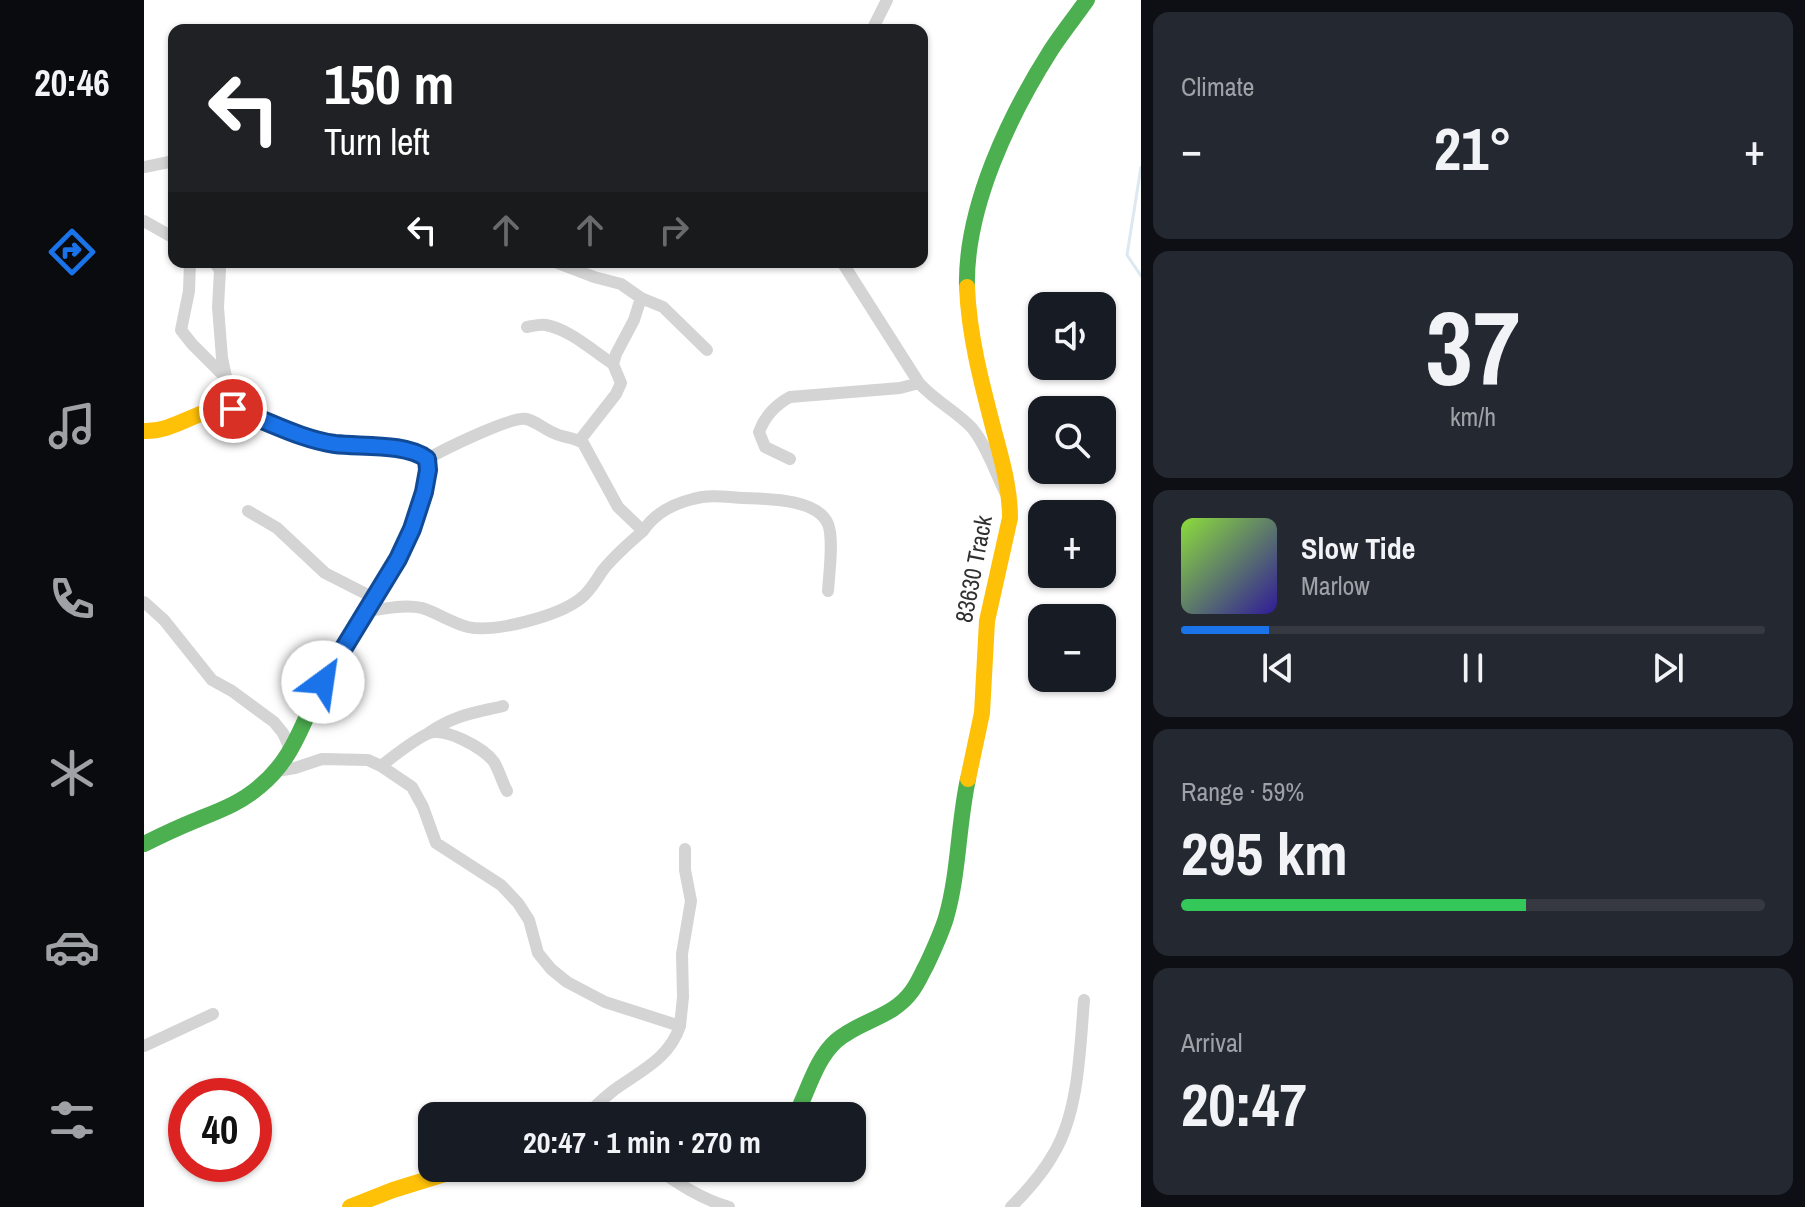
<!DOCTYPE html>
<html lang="en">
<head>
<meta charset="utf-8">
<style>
	:root { --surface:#171b24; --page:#242831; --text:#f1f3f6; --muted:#9ea1a6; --line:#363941; --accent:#1a73e8 }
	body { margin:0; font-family:"Archivo Narrow",sans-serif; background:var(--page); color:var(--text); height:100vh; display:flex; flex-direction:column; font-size:30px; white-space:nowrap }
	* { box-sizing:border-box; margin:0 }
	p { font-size:26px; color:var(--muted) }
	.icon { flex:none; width:44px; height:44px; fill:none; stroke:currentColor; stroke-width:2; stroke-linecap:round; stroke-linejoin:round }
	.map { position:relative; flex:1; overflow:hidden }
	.details { display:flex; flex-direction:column; gap:12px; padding:12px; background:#0d0f14; width:664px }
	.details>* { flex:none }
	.top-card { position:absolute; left:24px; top:24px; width:760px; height:244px; border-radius:16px; box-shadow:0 2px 6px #0004; background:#202124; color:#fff; overflow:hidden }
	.buttons { position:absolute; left:884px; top:292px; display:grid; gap:16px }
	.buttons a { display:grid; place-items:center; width:88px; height:88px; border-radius:16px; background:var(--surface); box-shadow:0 2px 6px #0004; font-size:40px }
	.speed { position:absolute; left:24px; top:1078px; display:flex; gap:16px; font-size:40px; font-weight:700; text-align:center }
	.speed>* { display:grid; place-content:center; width:104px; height:104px; border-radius:50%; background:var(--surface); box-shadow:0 2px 6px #0004; line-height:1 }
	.speed .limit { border:12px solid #d22; background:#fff; color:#111 }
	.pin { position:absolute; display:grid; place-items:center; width:68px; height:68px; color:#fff; margin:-34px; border:4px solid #fff; border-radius:50%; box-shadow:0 2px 8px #0007 }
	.me { position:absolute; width:88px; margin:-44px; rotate:31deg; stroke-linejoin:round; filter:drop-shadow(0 0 6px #0008) }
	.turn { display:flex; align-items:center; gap:28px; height:168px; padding:0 24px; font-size:36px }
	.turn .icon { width:104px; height:104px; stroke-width:2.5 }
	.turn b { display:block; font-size:56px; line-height:68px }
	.lanes { display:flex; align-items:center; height:76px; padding:0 24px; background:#0003; justify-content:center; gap:40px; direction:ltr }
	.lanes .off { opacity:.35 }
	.big { font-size:60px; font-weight:700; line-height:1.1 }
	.details .card { flex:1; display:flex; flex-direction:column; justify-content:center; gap:12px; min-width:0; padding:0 28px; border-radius:16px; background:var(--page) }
	.details .dial { align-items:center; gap:0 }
	.dial b { font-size:104px; line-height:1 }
	.song { display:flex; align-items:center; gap:24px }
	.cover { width:96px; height:96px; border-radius:12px; background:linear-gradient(135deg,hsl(90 70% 55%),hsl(250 70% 35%)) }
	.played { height:8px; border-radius:4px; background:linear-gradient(90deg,var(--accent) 15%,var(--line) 15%) }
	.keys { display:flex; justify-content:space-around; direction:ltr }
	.heat { display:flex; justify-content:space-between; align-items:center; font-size:44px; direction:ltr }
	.charge { height:12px; border-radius:6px; background:linear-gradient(90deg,#34c759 59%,var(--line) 0) }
	.trip { position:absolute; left:274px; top:1102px; width:448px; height:80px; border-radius:16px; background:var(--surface); box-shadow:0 2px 6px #0004; font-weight:700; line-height:80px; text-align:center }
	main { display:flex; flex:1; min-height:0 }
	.menu { display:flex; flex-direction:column; width:144px; justify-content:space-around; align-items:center; background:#090b0e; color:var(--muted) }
	.menu .icon { width:56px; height:56px }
	.menu .on { color:var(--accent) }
	.menu b { font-size:36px; color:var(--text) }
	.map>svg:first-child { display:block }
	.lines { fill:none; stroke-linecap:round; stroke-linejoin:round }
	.stream { stroke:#dde8f0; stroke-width:3 }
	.street { stroke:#d4d4d4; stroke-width:12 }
	.fast { stroke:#4caf50; stroke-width:16 }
	.slow { stroke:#ffc107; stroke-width:16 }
	.route-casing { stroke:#114b97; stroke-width:20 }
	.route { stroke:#1a73e8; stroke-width:14 }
	.labels { text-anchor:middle; stroke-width:8; stroke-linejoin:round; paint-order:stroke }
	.street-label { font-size:24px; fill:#303030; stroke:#fff }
</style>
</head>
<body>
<main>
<nav class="menu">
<b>20:46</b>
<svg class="icon on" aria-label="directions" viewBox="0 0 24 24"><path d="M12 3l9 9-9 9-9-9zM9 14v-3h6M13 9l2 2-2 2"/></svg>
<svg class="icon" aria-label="music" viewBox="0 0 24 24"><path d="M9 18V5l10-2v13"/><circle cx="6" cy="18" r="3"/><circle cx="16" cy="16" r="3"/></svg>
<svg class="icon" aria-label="phone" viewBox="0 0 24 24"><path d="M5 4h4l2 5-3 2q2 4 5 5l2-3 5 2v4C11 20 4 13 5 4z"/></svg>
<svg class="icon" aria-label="climate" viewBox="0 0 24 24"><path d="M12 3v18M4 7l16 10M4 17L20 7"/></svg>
<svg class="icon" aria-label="car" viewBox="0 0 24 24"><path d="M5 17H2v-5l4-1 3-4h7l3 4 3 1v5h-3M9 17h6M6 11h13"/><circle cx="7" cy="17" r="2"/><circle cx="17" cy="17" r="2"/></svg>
<svg class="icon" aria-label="filters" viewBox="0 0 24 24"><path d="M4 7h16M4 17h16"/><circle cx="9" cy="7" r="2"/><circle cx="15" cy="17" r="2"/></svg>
</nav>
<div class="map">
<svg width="997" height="1207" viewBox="0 0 997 1207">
	<rect width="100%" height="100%" fill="#fff"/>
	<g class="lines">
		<path class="stream" d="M997 167 983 255 997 276"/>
		<path class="street" d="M728 30 743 0
			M0 167 30 161
			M0 221 30 238
			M46 262 45 291 37 330 48 344 81 377
			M70 262 76 270 74 307 78 358 89 409
			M411 262 450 277 477 284 497 298
			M698 262 775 383C791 401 812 411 828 428 843 446 852 475 863 496
			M383 327C389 326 396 324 402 325 427 330 449 351 469 364
			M436 440 472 394 477 383 469 364 472 354 490 320 497 298 519 307 563 350
			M646 459 621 447 615 432C621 416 631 405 646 397L756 388 775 383
			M104 511 133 528 181 573 230 598
			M499 531C511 513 528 504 549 499 565 494 582 497 599 498 622 499 673 498 684 524 690 539 685 574 684 591
			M0 602 20 620 68 680 88 691 130 722 139 733 144 744 145 755
			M223 611C240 609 261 604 278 608 294 613 308 623 324 627 351 633 414 616 436 599 446 592 452 580 459 570 471 555 485 543 499 531L474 507 439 443C430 437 419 438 410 433 400 429 392 421 382 419 367 416 299 450 283 459
			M286 732C311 715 330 713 359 706
			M237 766C251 755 267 742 283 734 300 726 340 748 350 762 355 770 358 782 363 791
			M133 771 151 768 178 759 224 760 237 766 268 787 279 807 292 843 357 885 374 903 385 920 394 953 407 969 423 982 461 1002 536 1026C525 1059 496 1071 470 1090 460 1098 450 1107 442 1116
			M536 1026 539 997 538 954 547 901 541 870V849
			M0 1046 69 1014
			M512 1168C535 1184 557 1199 585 1207
			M867 1207C883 1191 899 1173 910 1153 935 1111 936 1048 940 1000"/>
		<path class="fast" d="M823 287C821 208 865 116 907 50 918 33 931 17 943 0
			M0 844C16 836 33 828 50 821 74 811 95 804 115 787 152 757 159 718 181 679 215 618 261 563 279 495
			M651 1116C664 1092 671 1060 692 1041 716 1020 749 1018 768 991 774 983 778 973 783 964 790 949 797 934 802 918 815 873 814 825 824 779"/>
		<path class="slow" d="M823 287C825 335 837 381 849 427 857 458 866 486 866 518L843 621 838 713 824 779
			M0 431C31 432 52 409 82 409 111 410 136 429 163 437 189 445 215 445 242 448 252 449 277 450 283 459 289 468 281 486 279 495
			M206 1207 249 1190 320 1168"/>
	</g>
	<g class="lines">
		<defs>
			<path id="route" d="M89 409C123 420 155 439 191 444 217 447 263 443 283 459L284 470 280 492 268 529 254 559 179 682"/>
		</defs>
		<use href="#route" class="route-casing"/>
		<use href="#route" class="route"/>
	</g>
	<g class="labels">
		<g class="street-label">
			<text transform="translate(830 569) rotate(-79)" y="8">83630 Track</text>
		</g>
	</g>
</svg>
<div class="buttons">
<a><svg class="icon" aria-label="sound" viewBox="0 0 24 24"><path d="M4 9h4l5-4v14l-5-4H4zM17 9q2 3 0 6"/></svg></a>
<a><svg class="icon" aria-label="search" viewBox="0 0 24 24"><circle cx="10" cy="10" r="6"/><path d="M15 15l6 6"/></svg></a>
<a>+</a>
<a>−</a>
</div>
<div class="speed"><div class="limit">40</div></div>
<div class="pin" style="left:89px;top:409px;background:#d93025"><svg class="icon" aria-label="arrive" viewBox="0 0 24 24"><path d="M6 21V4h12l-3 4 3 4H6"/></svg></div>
<svg class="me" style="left:179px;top:682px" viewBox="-20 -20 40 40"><circle r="19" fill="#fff"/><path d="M0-13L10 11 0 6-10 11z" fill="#1a73e8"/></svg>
<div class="trip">20:47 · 1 min · 270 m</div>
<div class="top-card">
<div class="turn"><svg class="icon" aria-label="left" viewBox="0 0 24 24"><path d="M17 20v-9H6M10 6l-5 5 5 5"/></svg><div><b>150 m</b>Turn left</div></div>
<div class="lanes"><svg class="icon" aria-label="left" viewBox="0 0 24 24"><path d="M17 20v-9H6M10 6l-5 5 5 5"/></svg><svg class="icon off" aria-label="ahead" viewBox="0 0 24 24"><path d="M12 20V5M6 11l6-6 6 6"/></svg><svg class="icon off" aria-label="ahead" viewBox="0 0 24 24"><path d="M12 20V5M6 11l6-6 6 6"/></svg><svg class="icon off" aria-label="right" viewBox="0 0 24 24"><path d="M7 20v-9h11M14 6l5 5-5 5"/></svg></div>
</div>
</div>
<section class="details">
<div class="card"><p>Climate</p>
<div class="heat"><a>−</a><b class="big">21°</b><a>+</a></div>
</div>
<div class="card dial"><b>37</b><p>km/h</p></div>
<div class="card">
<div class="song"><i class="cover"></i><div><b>Slow Tide</b><p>Marlow</p></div></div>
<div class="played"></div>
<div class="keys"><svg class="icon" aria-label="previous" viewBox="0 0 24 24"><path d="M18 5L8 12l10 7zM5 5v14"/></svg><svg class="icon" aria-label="pause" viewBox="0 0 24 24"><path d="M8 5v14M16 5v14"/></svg><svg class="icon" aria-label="next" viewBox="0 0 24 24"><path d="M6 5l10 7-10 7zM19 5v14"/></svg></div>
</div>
<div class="card"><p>Range · 59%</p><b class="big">295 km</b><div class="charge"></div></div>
<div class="card"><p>Arrival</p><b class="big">20:47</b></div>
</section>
</main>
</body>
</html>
